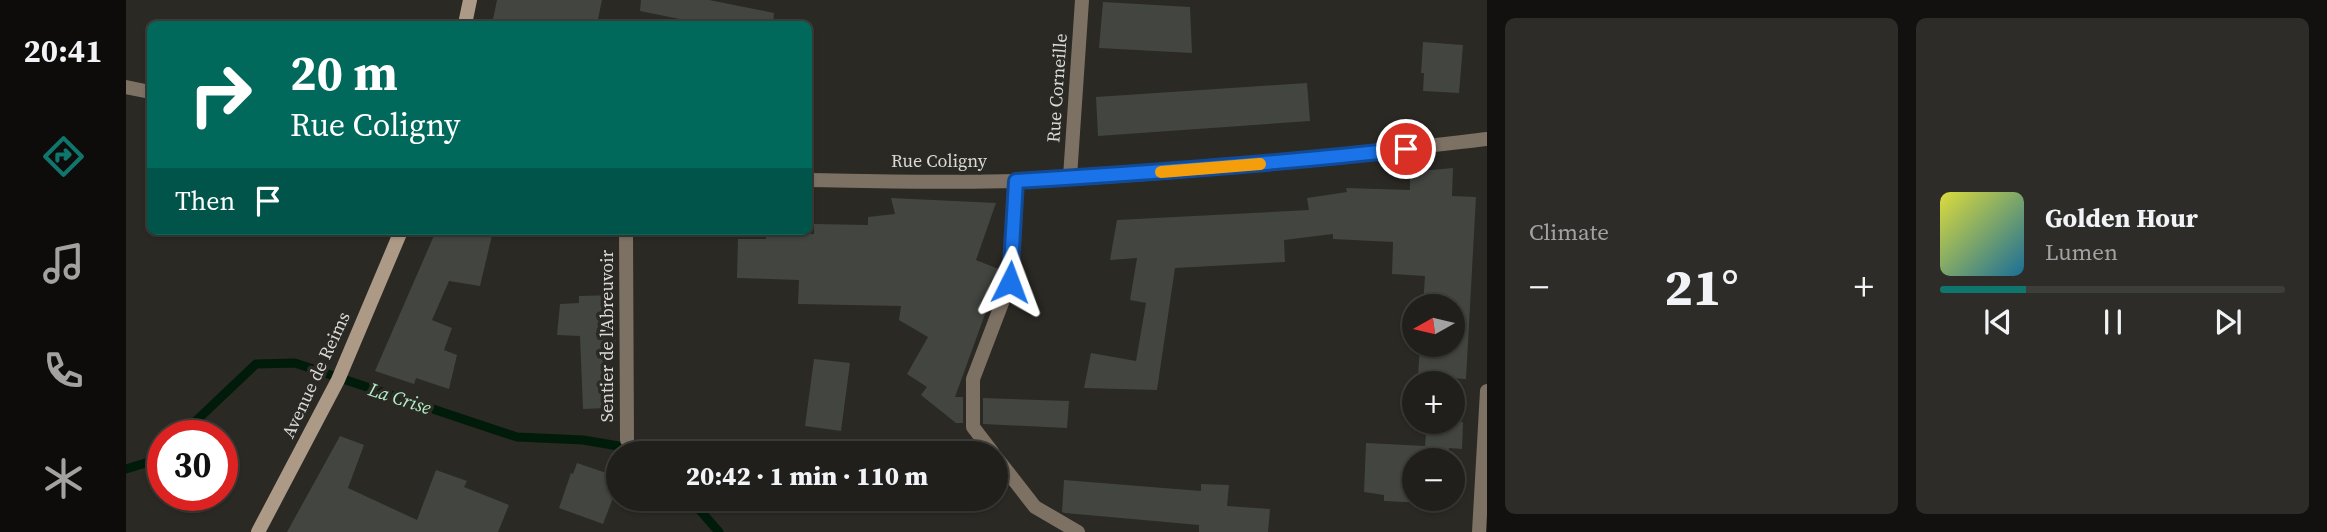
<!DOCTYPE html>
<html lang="en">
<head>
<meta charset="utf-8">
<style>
	:root { --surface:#201f1b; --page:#2d2c28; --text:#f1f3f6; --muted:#a2a2a3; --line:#3d3d3a; --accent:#0f766e }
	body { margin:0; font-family:"Source Serif 4",serif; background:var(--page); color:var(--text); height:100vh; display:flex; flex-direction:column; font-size:26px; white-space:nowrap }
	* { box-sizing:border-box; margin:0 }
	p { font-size:23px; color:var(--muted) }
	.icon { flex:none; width:38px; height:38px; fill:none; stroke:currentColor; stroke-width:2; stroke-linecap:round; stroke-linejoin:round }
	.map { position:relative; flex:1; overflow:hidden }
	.side { display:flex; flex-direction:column; gap:18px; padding:18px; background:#12110f; width:840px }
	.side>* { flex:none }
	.banner { position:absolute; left:21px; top:21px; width:665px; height:214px; border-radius:10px; box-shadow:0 2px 5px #0004,0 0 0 2px var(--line); background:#00695c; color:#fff; overflow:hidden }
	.needle { width:46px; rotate:262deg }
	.controls { position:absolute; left:1276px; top:294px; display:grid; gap:14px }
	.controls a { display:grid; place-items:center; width:63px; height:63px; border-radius:50%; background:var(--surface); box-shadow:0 2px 5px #0004,0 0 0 2px var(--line); font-size:35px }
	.speed { position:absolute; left:21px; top:420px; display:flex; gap:14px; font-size:35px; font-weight:700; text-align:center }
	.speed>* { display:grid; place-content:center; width:91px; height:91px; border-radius:50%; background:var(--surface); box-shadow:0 2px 5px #0004,0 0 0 2px var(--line); line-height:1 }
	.speed .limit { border:10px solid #d22; background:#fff; color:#111 }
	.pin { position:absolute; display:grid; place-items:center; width:60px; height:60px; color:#fff; margin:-30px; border:4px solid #fff; border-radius:50%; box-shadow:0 2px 7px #0007 }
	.me { position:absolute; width:77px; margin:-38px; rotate:3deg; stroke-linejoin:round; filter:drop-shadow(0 0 5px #0008) }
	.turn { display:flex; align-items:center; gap:24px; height:147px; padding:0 28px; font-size:32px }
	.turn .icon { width:91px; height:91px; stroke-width:2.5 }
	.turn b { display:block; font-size:49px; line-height:60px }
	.then { display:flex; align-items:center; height:66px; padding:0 28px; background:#0003; gap:14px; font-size:26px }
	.big { font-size:52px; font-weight:800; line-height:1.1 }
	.side .card { flex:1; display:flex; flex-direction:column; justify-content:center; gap:10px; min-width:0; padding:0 24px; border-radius:10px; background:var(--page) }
	.song { display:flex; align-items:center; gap:21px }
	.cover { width:84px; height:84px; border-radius:10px; background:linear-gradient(135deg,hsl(60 70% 55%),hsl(200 70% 35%)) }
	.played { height:7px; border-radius:4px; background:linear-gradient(90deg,var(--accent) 25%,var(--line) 25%) }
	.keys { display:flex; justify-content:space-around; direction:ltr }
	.heat { display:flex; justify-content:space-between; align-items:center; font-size:38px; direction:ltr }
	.side .tiles { flex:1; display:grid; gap:18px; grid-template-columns:repeat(2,1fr) }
	.trip { position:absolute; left:480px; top:441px; width:402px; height:70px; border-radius:35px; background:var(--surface); box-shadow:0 2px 5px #0004,0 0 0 2px var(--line); font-weight:800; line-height:70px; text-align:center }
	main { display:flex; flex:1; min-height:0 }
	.tabs { display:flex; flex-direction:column; width:126px; justify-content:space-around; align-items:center; background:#0d0c0b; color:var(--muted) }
	.tabs .icon { width:49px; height:49px }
	.tabs .selected { color:var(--accent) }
	.tabs b { font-size:32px; color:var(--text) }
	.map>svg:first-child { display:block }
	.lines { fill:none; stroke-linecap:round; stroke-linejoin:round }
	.stream { stroke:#001b09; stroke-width:9 }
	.building { fill:#434541 }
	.street { stroke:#7d7164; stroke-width:14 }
	.secondary { stroke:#ad9a86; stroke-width:14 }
	.route-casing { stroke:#114b97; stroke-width:18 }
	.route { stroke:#1a73e8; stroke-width:12 }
	.slow { stroke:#f59e0b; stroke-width:12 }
	.labels { text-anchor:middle; stroke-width:7; stroke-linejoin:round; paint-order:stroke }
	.street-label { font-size:18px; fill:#dad9d7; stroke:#2a2924 }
	.water-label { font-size:19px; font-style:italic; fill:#b0efc7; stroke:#2a2924 }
</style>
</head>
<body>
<main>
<nav class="tabs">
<b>20:41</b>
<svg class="icon selected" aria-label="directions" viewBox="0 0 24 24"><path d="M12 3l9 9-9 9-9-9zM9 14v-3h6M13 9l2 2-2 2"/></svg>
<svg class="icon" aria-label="music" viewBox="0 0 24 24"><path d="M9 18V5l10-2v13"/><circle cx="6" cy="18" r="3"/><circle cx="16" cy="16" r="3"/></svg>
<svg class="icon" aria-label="phone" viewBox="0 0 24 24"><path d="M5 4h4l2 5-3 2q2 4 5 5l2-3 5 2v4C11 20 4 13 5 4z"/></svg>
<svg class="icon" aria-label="climate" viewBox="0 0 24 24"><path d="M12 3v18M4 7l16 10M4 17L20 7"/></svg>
</nav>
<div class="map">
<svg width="1361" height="532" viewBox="0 0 1361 532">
	<rect width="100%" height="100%" fill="#2a2924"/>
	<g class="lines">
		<path class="stream" d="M54 436 130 364 169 363 391 437 457 440 516 450 520 453
			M0 469 26 461 37 452
			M564 499 593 532"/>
	</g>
	<path class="building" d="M371 0H476L471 24H366Z
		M515 0H583L648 13 647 24H578L514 11Z
		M977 2 1064 7 1066 53 973 48Z
		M1297 42 1337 45 1333 93 1297 91 1298 73H1295Z
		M1181 83 1184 121 972 136 970 97Z
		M1327 168 1326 196 1350 197 1340 379 1292 376 1294 345H1326V306H1297L1299 276 1266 274 1267 242 1207 239V234L1158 240 1159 262 1049 268 1031 390 958 388 965 353 1010 361 1020 303 1004 300 1011 258 984 260 991 220 1183 210 1181 198 1221 192 1220 188 1284 190V172Z
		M765 198 870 203 850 260 875 270 829 397H837V423H830L795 395 801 387 781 374 802 337 773 320 775 306 672 304 673 280 611 278 612 239H640V234H688V224L742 225V217L769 214Z
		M310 231H367L354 286 323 281 306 320 326 328 318 350 331 355 323 389 290 378 288 384 249 371Z
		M488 295 490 355 478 356 480 408 457 409 454 336 431 335 434 304 453 303V296Z
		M688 359 724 363 715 431 679 426Z
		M857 398 943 401 941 428 857 424Z
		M1301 422H1337L1336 449 1323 448 1322 460H1288V499H1320L1319 504 1258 501V495L1238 492 1240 443 1299 446Z
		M214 436 238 445 222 488 291 520 310 470 341 481 338 487 383 505 372 532H161Z
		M451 463 492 477V485L477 524 433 508 445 473 447 474Z
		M938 480 1075 491V484L1103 485 1101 506 1144 509 1142 532H1073V525L939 513 936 512Z"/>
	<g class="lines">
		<path class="street" d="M0 87 24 92
			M944 177 956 0
			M682 180C751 181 821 183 890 181 1047 176 1205 157 1361 139
			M500 231 501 440
			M867 453 847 427V379L884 282 890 181
			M870 457 909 507 952 532
			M1353 532 1361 391"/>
		<path class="secondary" d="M339 24 344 0
			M132 532 212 380 275 231"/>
	</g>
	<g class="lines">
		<defs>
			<path id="route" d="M884 282 890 181C1020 173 1150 164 1280 149"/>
		</defs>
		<use href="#route" class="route-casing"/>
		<use href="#route" class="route"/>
		<path class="slow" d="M1035 172 1134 164"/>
	</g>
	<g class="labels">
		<g class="street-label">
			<text transform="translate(931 88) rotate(-86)" y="6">Rue Corneille</text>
			<text x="813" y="167">Rue Coligny</text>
			<text transform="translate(481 336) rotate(-90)" y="6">Sentier de l'Abreuvoir</text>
			<text transform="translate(190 375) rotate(-65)" y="6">Avenue de Reims</text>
		</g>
		<g class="water-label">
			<text transform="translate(274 398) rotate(18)" y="7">La Crise</text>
		</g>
	</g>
</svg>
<div class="controls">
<a><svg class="needle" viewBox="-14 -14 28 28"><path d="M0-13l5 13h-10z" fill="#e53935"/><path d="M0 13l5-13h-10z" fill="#a2a2a3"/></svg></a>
<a>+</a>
<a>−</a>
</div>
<div class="speed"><div class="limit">30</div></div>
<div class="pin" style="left:1280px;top:149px;background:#d93025"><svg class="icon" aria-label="arrive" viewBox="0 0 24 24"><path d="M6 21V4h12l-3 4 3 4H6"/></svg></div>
<svg class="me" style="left:884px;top:282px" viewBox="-20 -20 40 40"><path d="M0-17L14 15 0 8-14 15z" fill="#1a73e8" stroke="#fff" stroke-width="4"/></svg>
<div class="trip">20:42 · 1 min · 110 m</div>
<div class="banner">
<div class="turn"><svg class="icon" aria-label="right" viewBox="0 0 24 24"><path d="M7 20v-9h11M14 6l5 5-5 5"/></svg><div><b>20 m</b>Rue Coligny</div></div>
<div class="then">Then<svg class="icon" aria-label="arrive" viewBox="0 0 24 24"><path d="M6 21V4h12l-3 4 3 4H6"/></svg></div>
</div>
</div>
<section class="side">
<div class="tiles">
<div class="card"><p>Climate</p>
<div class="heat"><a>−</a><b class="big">21°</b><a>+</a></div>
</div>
<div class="card">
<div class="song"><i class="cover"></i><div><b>Golden Hour</b><p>Lumen</p></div></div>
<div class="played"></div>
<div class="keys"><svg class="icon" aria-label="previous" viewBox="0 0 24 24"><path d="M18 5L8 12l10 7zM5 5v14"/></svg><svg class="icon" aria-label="pause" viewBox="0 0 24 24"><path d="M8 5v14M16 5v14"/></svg><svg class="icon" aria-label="next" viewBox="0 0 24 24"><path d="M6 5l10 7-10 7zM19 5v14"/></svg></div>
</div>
</div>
</section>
</main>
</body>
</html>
